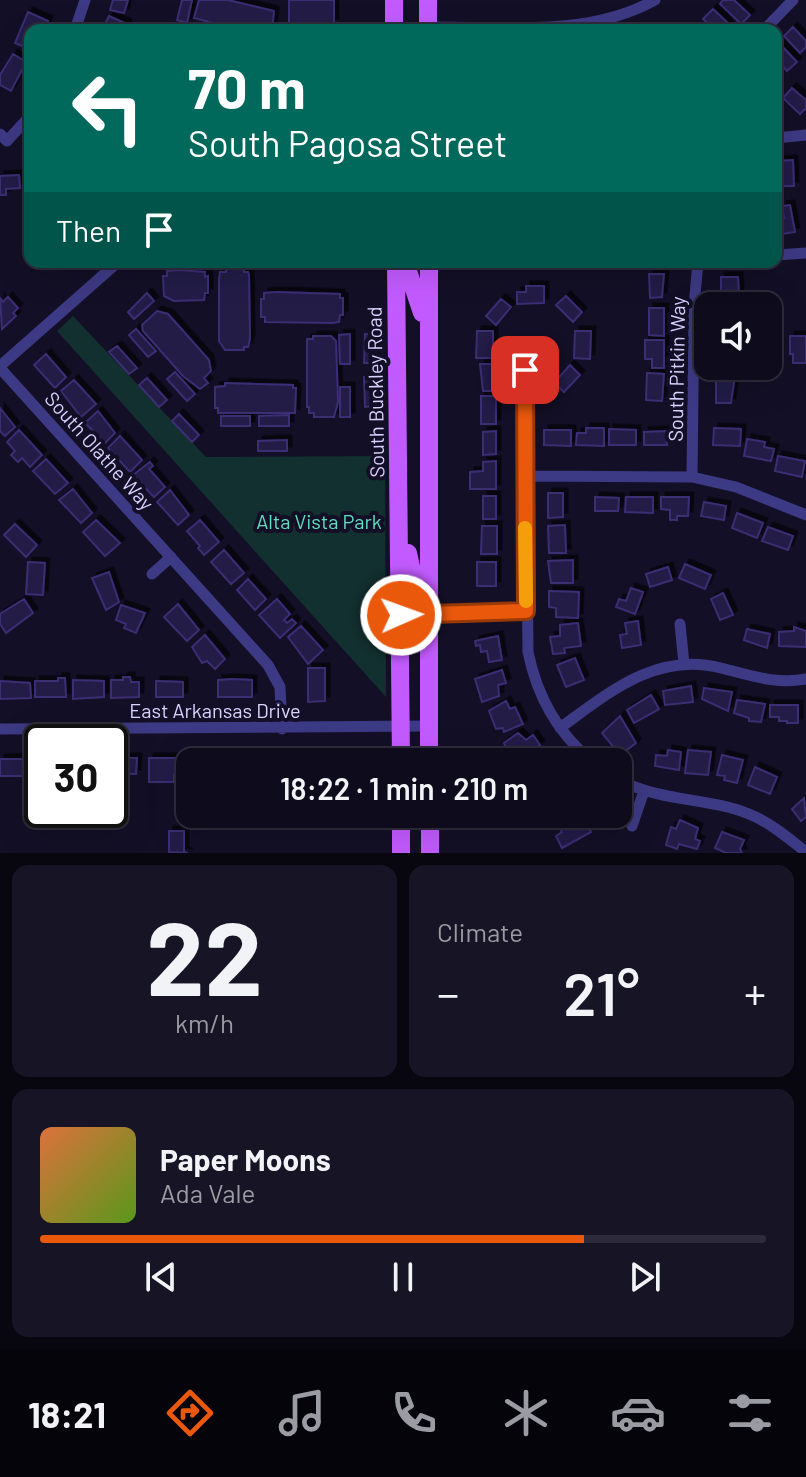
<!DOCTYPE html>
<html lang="en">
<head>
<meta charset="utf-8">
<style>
	:root { --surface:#0e0b1c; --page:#171425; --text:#f1f3f6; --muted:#9b9ba3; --line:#2e2b3b; --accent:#ea580c }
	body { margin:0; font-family:Barlow,sans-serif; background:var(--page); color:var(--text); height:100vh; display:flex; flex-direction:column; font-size:30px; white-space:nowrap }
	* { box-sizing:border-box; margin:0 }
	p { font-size:26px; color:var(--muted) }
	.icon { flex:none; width:44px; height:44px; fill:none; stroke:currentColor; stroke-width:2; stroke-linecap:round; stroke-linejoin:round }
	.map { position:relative; height:853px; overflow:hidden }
	.side { display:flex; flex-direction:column; gap:12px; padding:12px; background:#08060f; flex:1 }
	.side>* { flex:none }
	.top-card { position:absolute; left:24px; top:24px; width:758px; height:244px; border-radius:16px; box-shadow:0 8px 32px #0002,0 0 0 2px var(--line); background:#00695c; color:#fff; overflow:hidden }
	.buttons { position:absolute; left:694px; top:292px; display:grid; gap:16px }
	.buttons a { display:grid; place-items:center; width:88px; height:88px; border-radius:16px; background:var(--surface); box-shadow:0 8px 32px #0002,0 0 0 2px var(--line); font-size:40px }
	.speed { position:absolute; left:24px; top:724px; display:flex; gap:16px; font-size:40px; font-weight:700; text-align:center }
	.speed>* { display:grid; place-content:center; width:104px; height:104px; border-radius:50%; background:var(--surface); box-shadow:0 8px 32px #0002,0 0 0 2px var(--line); line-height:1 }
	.speed .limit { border:4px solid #111; border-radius:12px; background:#fff; color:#111 }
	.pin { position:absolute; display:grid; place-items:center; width:68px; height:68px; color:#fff; margin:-34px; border-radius:16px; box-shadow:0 4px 12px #0006 }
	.me { position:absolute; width:88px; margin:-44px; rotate:88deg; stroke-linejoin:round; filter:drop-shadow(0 0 6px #0008) }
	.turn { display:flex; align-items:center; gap:28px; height:168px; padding:0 32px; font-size:36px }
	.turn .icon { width:104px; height:104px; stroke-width:2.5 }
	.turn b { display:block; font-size:56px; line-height:68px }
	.then { display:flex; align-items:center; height:76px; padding:0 32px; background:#0003; gap:16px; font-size:30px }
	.big { font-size:60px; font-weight:600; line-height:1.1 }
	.side .widget { flex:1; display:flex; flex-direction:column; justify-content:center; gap:12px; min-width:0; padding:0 28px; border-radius:16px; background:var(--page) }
	.side .dial { align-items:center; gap:0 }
	.dial b { font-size:104px; line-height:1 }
	.song { display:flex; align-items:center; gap:24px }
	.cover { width:96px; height:96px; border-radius:12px; background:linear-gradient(135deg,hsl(20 70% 55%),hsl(90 70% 35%)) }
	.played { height:8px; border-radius:4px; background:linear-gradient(90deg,var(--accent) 75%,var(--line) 75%) }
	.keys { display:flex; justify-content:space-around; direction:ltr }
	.heat { display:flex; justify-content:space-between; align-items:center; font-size:44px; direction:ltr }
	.side .tiles { flex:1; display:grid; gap:12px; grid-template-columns:1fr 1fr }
	.widget:last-child { grid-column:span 2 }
	.trip { position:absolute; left:176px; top:748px; width:456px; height:80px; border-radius:16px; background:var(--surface); box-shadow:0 8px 32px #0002,0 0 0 2px var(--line); font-weight:600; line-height:80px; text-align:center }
	.tab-bar { display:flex; height:128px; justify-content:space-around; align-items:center; background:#06040b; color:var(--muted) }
	.tab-bar .icon { width:56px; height:56px }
	.tab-bar .on { color:var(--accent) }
	.tab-bar b { font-size:36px; color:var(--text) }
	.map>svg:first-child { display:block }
	.green { fill:#12302f }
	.building { fill:#241b47; stroke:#3b2d73; stroke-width:2; filter:url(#shadow) }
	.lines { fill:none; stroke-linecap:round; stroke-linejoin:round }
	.street { stroke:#3d3a85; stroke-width:11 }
	.primary { stroke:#c25bff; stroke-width:18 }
	.route-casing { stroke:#983908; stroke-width:20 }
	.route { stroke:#ea580c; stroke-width:14 }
	.slow { stroke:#f59e0b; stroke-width:14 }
	.labels { text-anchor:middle; stroke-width:8; stroke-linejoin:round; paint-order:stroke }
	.street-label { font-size:20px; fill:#d9d4ff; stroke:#130f26 }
	.park-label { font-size:20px; fill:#5fe0c0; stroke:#130f26 }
</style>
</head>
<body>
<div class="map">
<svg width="806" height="853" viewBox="0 0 806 853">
	<defs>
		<filter id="shadow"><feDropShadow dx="4.5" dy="-4.5" stdDeviation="0" flood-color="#0009"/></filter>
	</defs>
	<rect width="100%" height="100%" fill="#130f26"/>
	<path class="green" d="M73 316 206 457 385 456 386 697 57 331Z"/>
	<path class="building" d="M113 0H128L124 13 110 10Z
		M182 0H192L187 23 177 20Z
		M199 0H228L274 11 272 30H240L194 18Z
		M289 0H334V23H289Z
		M723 0H734L750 15 741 24 720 4Z
		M713 9 730 25 725 30H715L703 19Z
		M28 12 48 21 44 30H30L29 49 15 43Z
		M109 16 127 24 125 30H102Z
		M793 27 806 41V47L800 53 784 36Z
		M778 42 797 62 787 71 776 59V44Z
		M13 54 26 62 11 91 0 85V75Z
		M792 88 806 100V108L800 114 783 98Z
		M793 160 794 186H782L781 177H778L777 161Z
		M19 175 20 188 6 189V195H0V176Z
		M790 205 795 232 781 234 779 218H784L782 206Z
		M226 269H244V272H248L249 275 250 339 248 347H244V350H225L219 341V279L220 272H226Z
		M179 270 205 272V277L208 276V293H205L204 300 174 301 164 296 163 276H167V271Z
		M649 274H664L662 297 650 298Z
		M721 277H738L739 295H734V304H721Z
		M526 286H544V303L517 304V292H526Z
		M277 292 340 294V298H343V315H340L339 322 333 323 265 322V317H261V299H264V293Z
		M147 293 154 301 134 319 128 312Z
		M566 296 582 312 573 322 556 305Z
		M8 297 18 308 13 313 16 316 2 329 0 298 3 302Z
		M501 299 511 307 496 325 486 316Z
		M649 308H664V336L649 335Z
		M157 311 168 314 209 360 211 371 204 378 208 383 200 389 183 376 143 331 142 325Z
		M136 329 156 351 148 357 129 335Z
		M477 331H493V358H476Z
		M575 331H591L590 359 574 358Z
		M350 334V364H340L339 335Z
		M365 334H375V363H364Z
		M313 336H331L336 341 338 402 334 417H314V413H309V407H307V339H313Z
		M790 336H806V363H793V354H790Z
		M645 340H664V368H652V359H645Z
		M117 346 137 368 129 374 109 352Z
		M46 354 66 377 55 388 34 365Z
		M480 364H495L496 391H483Z
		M570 365 580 375 564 392 554 383Z
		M175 372 195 394 187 401 167 379Z
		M647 373 664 374 662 401 646 400Z
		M716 375H735L731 403H716Z
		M364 377H375V406L365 407Z
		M147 378 167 400 159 407 139 385Z
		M74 380 96 404 81 417 61 391Z
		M225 383 293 385V388H296L295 413H218V408H215V387L225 386Z
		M340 387H350V417H340Z
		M481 396H496V424H481Z
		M0 408 15 427 5 436 0 431Z
		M98 411 115 433 105 443 85 423Z
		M179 414 199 435 192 442 172 421Z
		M289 415V426H259V416Z
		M221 416H250V426H221Z
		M586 428H604V446L576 445 577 433H586Z
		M714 428 741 429 740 446 713 445Z
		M609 429 636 430V445H609Z
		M19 430 42 455 30 467 22 458 18 462 11 455 15 451 7 442Z
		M544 430H571V446L544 445Z
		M496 431V454L483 455V432Z
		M667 431V445H644V432Z
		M120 436 142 460 130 472 108 448Z
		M747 439 765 442 764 447 774 449 771 461 744 456Z
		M287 440V451H258V441Z
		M778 456 805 461 802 477 775 471Z
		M46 459 68 483 55 494 33 471Z
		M496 461V489H470V472L483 471V462Z
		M150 462 153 466 149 469 165 487 154 497 133 475Z
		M73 489 92 513 81 523 59 500Z
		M170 490 189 515 178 525 157 502Z
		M548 493H563V517L548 518Z
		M483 496H496V519H483Z
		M595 497 619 498 618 511H595Z
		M626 497H653V513L625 512Z
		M661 497H689L688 516H677V520H670V510L661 509Z
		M704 502 726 506 724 520 701 516Z
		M737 513 763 523 757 538 732 528Z
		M96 520 120 543 105 556 83 532Z
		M200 520 219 542 204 555 198 548 200 546 187 531Z
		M15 524 37 545 26 557 4 535Z
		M565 525 566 553H549L548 526Z
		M482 526H497V554H481Z
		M768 527 793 536 788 550 762 541Z
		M224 550 244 573 231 584 211 562Z
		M573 560V583H551L548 561Z
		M28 562 45 563 43 595 26 594Z
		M477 562H496V586H477Z
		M685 564 711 575 705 589 679 578Z
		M668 567 672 580 650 587 646 574Z
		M109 572 119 602 106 610 92 578Z
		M248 579 266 599 255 610 237 590Z
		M631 588 643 592 635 614 616 607 619 599 626 601Z
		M549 591 579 592 578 618 556 617V608L549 607Z
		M723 593 733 615 720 620 711 599Z
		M24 599 33 613 6 633 0 624V614Z
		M277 599 290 614 284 620 287 623 292 619 296 623 280 638 259 615Z
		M178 604 199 630 187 641 164 617Z
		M121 605 145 613 136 633 124 628 126 624 116 620Z
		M638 621 641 645 622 648 620 635 627 634 625 623Z
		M578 623 581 646 564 648 565 653 553 654 550 637 560 636V625Z
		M301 626 323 650 308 664 288 637Z
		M794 627 806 631V647L779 646V632L794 631Z
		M747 629 770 634 767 648 744 640Z
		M205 635 225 659 215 669 207 661 202 663 192 647Z
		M498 636 502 660 489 662 487 651 481 652 480 645 476 646 475 641Z
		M575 658 584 680 566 687 557 665Z
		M308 668H325V701L308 702Z
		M502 670 506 683 498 685 499 696 482 702 475 679Z
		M123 677H130L131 682H139V697L111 698V680H123Z
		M58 678H65L66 697H35V681H58Z
		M232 679 252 680V697H218V680Z
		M73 680 104 681V697L73 699Z
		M0 681 30 683 31 698 0 699Z
		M156 681 183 682V697H156Z
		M691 686 693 702 665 705 663 691Z
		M704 688 732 692 728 711 702 699Z
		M651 695 659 709 634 723 627 710Z
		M737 700 765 704 761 722 749 721V718L734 713Z
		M506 701 510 709 515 707 523 724 504 732 503 728 496 729 489 711Z
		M770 705H798V723H787V721H779V717H770Z
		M620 716 636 743 620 755 602 733Z
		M518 733 526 740 533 735 540 745 518 762H512L504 743Z
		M668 750 681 752 679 770 655 766 656 755 667 756Z
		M688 750 711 752 708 775 685 773Z
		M722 755 743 760 737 783 724 780 725 776 717 775Z
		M342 756 373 757V762H342Z
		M110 758H137L136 774H110Z
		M149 758H183L182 776 174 775V782H149Z
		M0 759H26V776H0Z
		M755 767 777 777 770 794 748 785Z
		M804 798 806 817 801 821 792 809Z
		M188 802 190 814H213V821L189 818Z
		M217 814H267V822H252V818L217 822Z
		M271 814H320V822H306L305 819 271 822Z
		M324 814H374V822H359V819L324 822Z
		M572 818 577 825 584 820 591 832 562 848 556 836 562 832 558 826Z
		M680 820 698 828 695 839 700 841 697 849 679 844 677 849 666 845 671 827 676 829Z
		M169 831H184V851L187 853 169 852Z
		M722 832 744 840 740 849 742 853H726L715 848Z"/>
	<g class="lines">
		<path class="street" d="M428 27C503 26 587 38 655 0
			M75 30 85 0
			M764 30 793 0
			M0 134 7 141 30 116
			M776 138 806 135
			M776 255 806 253
			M538 343 530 356 525 370 528 652C537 696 558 734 593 762
			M0 366 118 262
			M0 368 268 665 280 687 282 729
			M525 476 692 477 736 487 806 515
			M692 477 694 306 698 262
			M152 574 171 557
			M401 615 526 611
			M680 624 684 664
			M560 728C608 693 657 651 721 668 750 675 776 685 806 679
			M0 729 429 726
			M618 779C659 802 707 797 749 814 771 823 788 838 806 852
			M632 826 644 791"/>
		<path class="primary" d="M428 0V30
			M394 30V0
			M396 262 401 762
			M405 262 422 313
			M429 262V762
			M408 553 417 595 427 611
			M401 814V853
			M430 814V853"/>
	</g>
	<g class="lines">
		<defs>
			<path id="route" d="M401 615 526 611 525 370"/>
		</defs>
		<use href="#route" class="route-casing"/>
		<use href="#route" class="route"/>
		<path class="slow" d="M525 528 526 601"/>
	</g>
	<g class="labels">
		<g class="street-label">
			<text transform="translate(677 369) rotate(-89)" y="7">South Pitkin Way</text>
			<text transform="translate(376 392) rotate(-91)" y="7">South Buckley Road</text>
			<text transform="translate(99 451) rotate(48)" y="7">South Olathe Way</text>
			<text x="215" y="718">East Arkansas Drive</text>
		</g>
		<g class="park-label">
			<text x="319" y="529">Alta Vista Park</text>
		</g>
	</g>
</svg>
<div class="buttons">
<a><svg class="icon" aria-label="sound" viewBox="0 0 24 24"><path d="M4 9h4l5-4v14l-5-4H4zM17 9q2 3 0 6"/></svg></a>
</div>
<div class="speed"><div class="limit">30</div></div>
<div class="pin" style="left:525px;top:370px;background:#d93025"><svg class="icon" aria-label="arrive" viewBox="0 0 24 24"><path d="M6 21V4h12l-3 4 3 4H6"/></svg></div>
<svg class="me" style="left:401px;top:615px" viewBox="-20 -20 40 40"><circle r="17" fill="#ea580c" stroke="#fff" stroke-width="3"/><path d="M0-11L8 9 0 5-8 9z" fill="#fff"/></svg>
<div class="trip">18:22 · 1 min · 210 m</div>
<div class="top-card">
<div class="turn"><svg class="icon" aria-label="left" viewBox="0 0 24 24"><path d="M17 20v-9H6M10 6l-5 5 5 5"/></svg><div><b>70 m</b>South Pagosa Street</div></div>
<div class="then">Then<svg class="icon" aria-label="arrive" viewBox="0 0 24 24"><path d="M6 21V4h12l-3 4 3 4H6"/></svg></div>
</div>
</div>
<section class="side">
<div class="tiles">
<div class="widget dial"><b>22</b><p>km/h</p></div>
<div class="widget"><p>Climate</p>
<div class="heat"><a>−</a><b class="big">21°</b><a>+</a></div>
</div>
<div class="widget">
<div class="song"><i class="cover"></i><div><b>Paper Moons</b><p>Ada Vale</p></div></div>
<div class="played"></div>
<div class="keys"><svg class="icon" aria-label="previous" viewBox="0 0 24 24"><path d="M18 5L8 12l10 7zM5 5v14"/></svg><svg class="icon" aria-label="pause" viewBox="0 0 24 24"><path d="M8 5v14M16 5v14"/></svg><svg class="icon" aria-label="next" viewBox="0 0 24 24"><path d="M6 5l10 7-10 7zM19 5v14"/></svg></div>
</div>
</div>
</section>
<nav class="tab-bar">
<b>18:21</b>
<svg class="icon on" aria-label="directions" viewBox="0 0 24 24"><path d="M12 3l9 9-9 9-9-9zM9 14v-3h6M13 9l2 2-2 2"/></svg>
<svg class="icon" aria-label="music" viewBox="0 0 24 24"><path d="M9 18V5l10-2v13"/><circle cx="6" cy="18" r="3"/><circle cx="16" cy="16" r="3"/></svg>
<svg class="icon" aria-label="phone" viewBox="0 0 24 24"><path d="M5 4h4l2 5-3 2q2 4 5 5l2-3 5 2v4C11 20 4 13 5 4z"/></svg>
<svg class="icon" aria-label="climate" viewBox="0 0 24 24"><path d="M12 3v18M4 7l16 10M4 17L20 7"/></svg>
<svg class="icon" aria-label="car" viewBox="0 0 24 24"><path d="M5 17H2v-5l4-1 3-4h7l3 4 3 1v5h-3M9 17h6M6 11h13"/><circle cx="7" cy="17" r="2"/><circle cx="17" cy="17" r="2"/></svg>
<svg class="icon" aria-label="filters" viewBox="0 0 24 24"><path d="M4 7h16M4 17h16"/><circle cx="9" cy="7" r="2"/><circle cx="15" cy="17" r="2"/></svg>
</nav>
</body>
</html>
